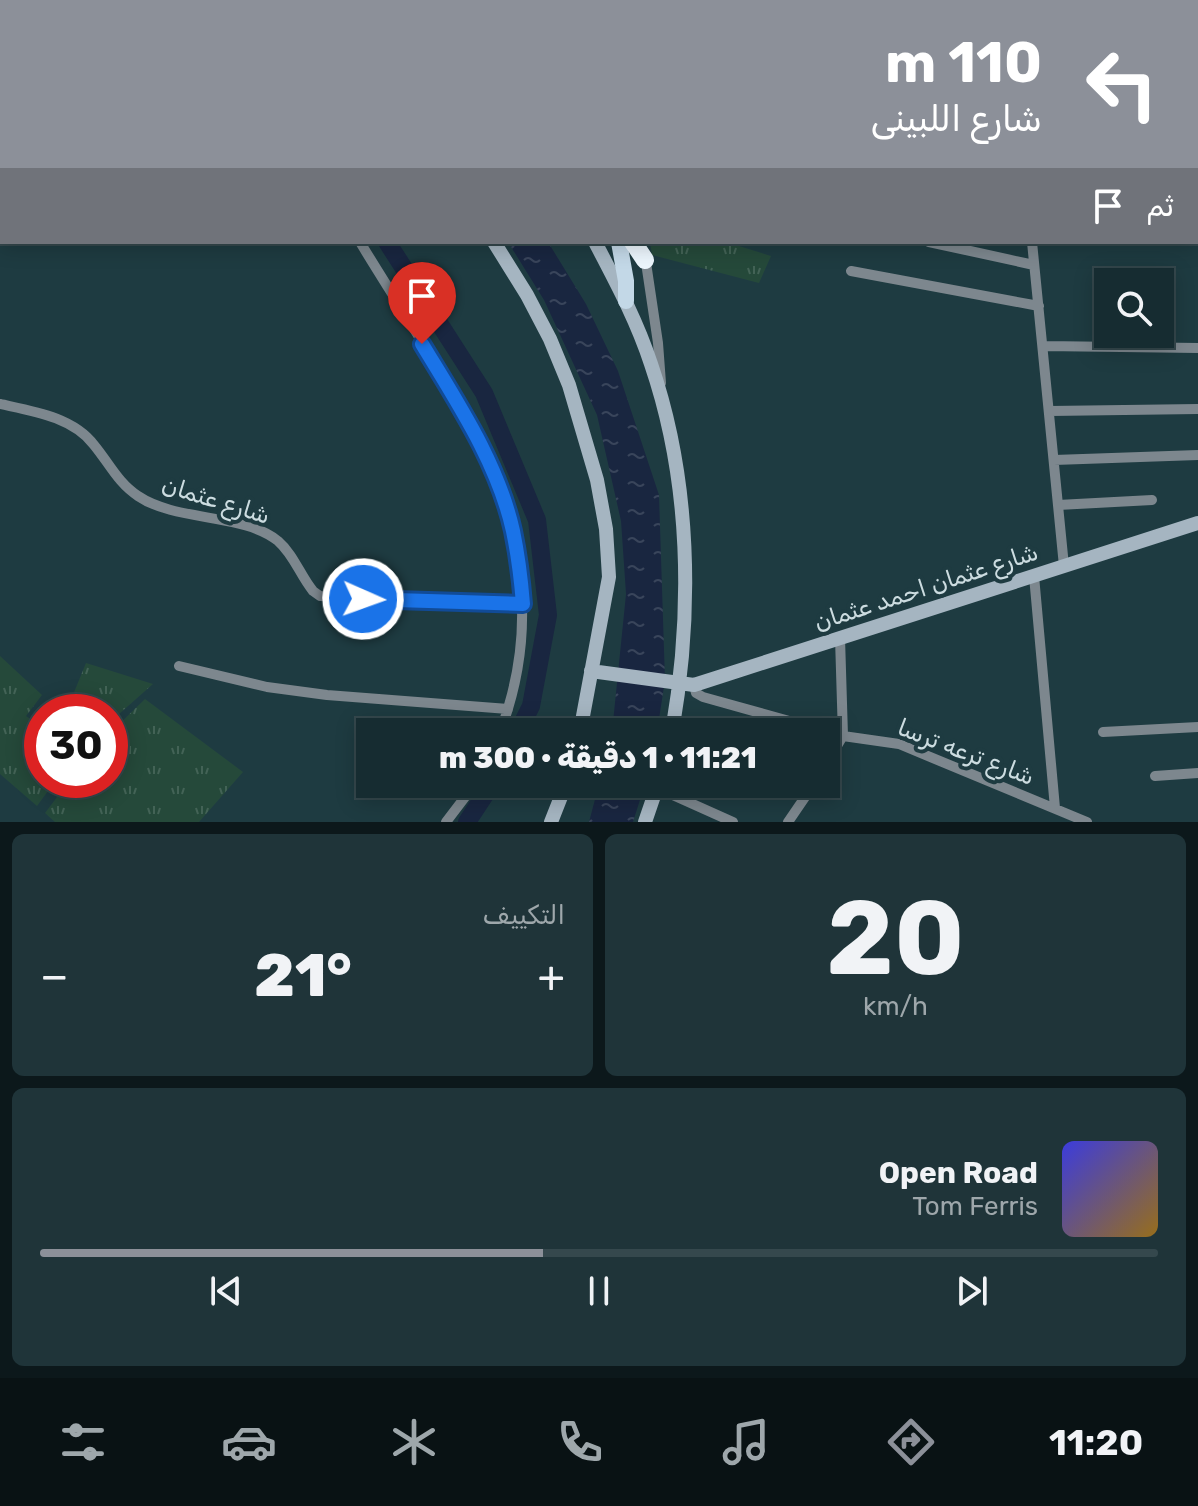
<!DOCTYPE html>
<html lang="ar">
<head>
<meta charset="utf-8">
<style>
	:root { --surface:#162c31; --page:#1f3439; --text:#f1f3f6; --muted:#9ea7ab; --line:#35484d; --accent:#8c9099 }
	body { margin:0; font-family:Rubik,Vazirmatn,sans-serif; background:var(--page); color:var(--text); direction:rtl; height:100vh; display:flex; flex-direction:column; font-size:30px; white-space:nowrap }
	* { box-sizing:border-box; margin:0 }
	p { font-size:26px; color:var(--muted) }
	.icon { flex:none; width:44px; height:44px; fill:none; stroke:currentColor; stroke-width:2; stroke-linecap:round; stroke-linejoin:round }
	.map { position:relative; height:822px; overflow:hidden; direction:ltr }
	.sheet { display:flex; flex-direction:column; gap:12px; padding:12px; background:#0c181b; flex:1 }
	.sheet>* { flex:none }
	.top-card { position:absolute; left:0px; top:0px; width:1198px; height:244px; box-shadow:0 4px 20px #0003,0 0 0 2px var(--line); direction:rtl; background:#8c9099; color:#fff; overflow:hidden }
	.controls { position:absolute; left:1094px; top:268px; display:grid; gap:16px }
	.controls a { display:grid; place-items:center; width:80px; height:80px; border-radius:0px; background:var(--surface); box-shadow:0 4px 20px #0003,0 0 0 2px var(--line); font-size:40px }
	.speed { position:absolute; left:24px; top:694px; display:flex; gap:16px; font-size:40px; font-weight:700; text-align:center }
	.speed>* { display:grid; place-content:center; width:104px; height:104px; border-radius:50%; background:var(--surface); box-shadow:0 4px 20px #0003,0 0 0 2px var(--line); line-height:1 }
	.speed .limit { border:12px solid #d22; background:#fff; color:#111 }
	.pin { position:absolute; display:grid; place-items:center; width:68px; height:68px; color:#fff; margin:-82px -34px; border-radius:50% 50% 50% 0; rotate:-45deg; box-shadow:0 0 8px #0007 }
	.pin .icon { rotate:45deg }
	.me { position:absolute; width:88px; margin:-44px; rotate:92deg; stroke-linejoin:round; filter:drop-shadow(0 0 6px #0008) }
	.turn { display:flex; align-items:center; gap:28px; height:168px; padding:0 24px; font-size:36px }
	.turn .icon { width:104px; height:104px; stroke-width:2.5 }
	.turn b { display:block; font-size:56px; line-height:68px }
	.then { display:flex; align-items:center; height:76px; padding:0 24px; background:#0003; gap:16px; font-size:30px }
	.big { font-size:60px; font-weight:800; line-height:1.1 }
	.sheet .card { flex:1; display:flex; flex-direction:column; justify-content:center; gap:12px; min-width:0; padding:0 28px; border-radius:12px; background:var(--page) }
	.sheet .dial { align-items:center; gap:0 }
	.dial b { font-size:104px; line-height:1 }
	.song { display:flex; align-items:center; gap:24px }
	.cover { width:96px; height:96px; border-radius:12px; background:linear-gradient(135deg,hsl(240 70% 55%),hsl(40 70% 35%)) }
	.played { height:8px; border-radius:4px; background:linear-gradient(90deg,var(--accent) 45%,var(--line) 45%) }
	.keys { display:flex; justify-content:space-around; direction:ltr }
	.heat { display:flex; justify-content:space-between; align-items:center; font-size:44px; direction:ltr }
	.sheet .tiles { flex:1; display:grid; gap:12px; grid-template-columns:1fr 1fr }
	.card:last-child { grid-column:span 2 }
	.trip { position:absolute; left:356px; top:718px; width:484px; height:80px; border-radius:0px; background:var(--surface); box-shadow:0 4px 20px #0003,0 0 0 2px var(--line); font-weight:800; line-height:80px; text-align:center; direction:rtl }
	.menu { display:flex; height:128px; justify-content:space-around; align-items:center; background:#091214; color:var(--muted) }
	.menu .icon { width:56px; height:56px }
	.menu .current { color:var(--accent) }
	.menu b { font-size:36px; color:var(--text) }
	.map>svg:first-child { display:block }
	.grass { fill:url(#grass-tufts) }
	.water { fill:url(#water-ripples) }
	.lines { fill:none; stroke-linecap:round; stroke-linejoin:round }
	.stream { stroke:#192640; stroke-width:3 }
	.river { stroke:#192640; stroke-width:18 }
	.street { stroke:#7d878e; stroke-width:10 }
	.secondary { stroke:#a5b5c1; stroke-width:14 }
	.primary { stroke:#c3d8e7; stroke-width:16 }
	.highway { stroke:#ecf6fd; stroke-width:18 }
	.route-casing { stroke:#114b97; stroke-width:20 }
	.route { stroke:#1a73e8; stroke-width:14 }
	.labels { text-anchor:middle; stroke-width:8; stroke-linejoin:round; paint-order:stroke }
	.street-label { font-size:24px; fill:#ccdce0; stroke:#1e3b41 }
</style>
</head>
<body>
<div class="map">
<svg width="1198" height="822" viewBox="0 0 1198 822">
	<defs>
		<pattern id="grass-tufts" width="24" height="20" patternUnits="userSpaceOnUse" patternTransform="scale(2)"><rect width="24" height="20" fill="#25493a"/><path d="M3 7l-1-3M5 7V3M7 7l1-3M15 17l-1-3M17 17v-4M19 17l1-3" fill="none" stroke="#436356"/></pattern>
		<pattern id="water-ripples" width="26" height="14" patternUnits="userSpaceOnUse" patternTransform="scale(2)"><rect width="26" height="14" fill="#192640"/><path d="M2 4q2-2 4 0t4 0M15 11q2-2 4 0t4 0" fill="none" stroke="#39455b"/></pattern>
	</defs>
	<rect width="100%" height="100%" fill="#1e3b41"/>
	<path class="grass" d="M650 242H726L771 256 759 283 652 255Z
		M0 656 42 695 26 716 42 727V780H56L37 806 0 774Z
		M86 663 153 684 110 722V712H66Z
		M145 699 243 772 199 822H55L45 813 70 780H110V733Z"/>
	<path class="water" d="M508 242H548L586 304 618 371 659 495 665 680 657 732H612L626 594 621 521 597 415 544 300Z
		M599 784H645L633 822H589Z"/>
	<g class="lines">
		<path class="stream" d="M706 0 716 2"/>
		<path class="river" d="M387 242 484 393 537 520 548 615 531 706 518 732
			M467 822 492 784"/>
		<path class="street" d="M781 0 789 2
			M975 0V2
			M669 2 670 0
			M833 2V0
			M1134 2V0
			M1196 39H1198
			M1196 88H1198
			M0 132 2 133
			M360 242C453 396 572 542 500 732
			M929 242 1034 265
			M1032 242 1064 566
			M645 256 658 343 661 383
			M851 271 1039 306
			M1044 346 1198 348
			M0 404C32 411 73 417 94 445 109 463 118 483 138 496 176 522 244 513 278 541 294 555 300 575 313 591L320 596 523 604
			M1050 411 1198 409
			M1054 460 1198 455
			M1058 505 1152 500
			M1034 576 1055 808
			M179 666 267 687 327 695 508 709
			M694 685 696 693 703 697 843 736 899 744 1087 822
			M1103 732 1198 727
			M826 764 843 736 840 638
			M1155 776 1198 773
			M657 788 733 822
			M446 822 475 784
			M788 822 814 784"/>
		<path class="secondary" d="M443 0 445 2
			M610 2 612 0
			M494 242 527 295 550 339 569 385 597 480 606 529 609 577 580 732
			M595 242C616 282 637 321 651 364 691 481 693 611 672 732
			M591 671 694 685 1198 523
			M551 822 566 784
			M645 822 658 784"/>
		<path class="primary" d="M635 2V0
			M619 242 626 281V301"/>
		<path class="highway" d="M91 0V2
			M340 0 344 2
			M244 2 246 0
			M273 2 276 0
			M653 2 654 0
			M0 26H2
			M633 242 645 260"/>
	</g>
	<g class="lines">
		<defs>
			<path id="route" d="M363 599 523 604C521 579 518 555 513 531 498 463 457 402 422 344"/>
		</defs>
		<use href="#route" class="route-casing"/>
		<use href="#route" class="route"/>
	</g>
	<g class="labels">
		<g class="street-label">
			<text transform="translate(216 500) rotate(17)" y="8">شارع عثمان</text>
			<text transform="translate(926 587) rotate(-18)" y="8">شارع عثمان احمد عثمان</text>
			<text transform="translate(966 752) rotate(21)" y="8">شارع ترعه ترسا</text>
		</g>
	</g>
</svg>
<div class="controls">
<a><svg class="icon" aria-label="search" viewBox="0 0 24 24"><circle cx="10" cy="10" r="6"/><path d="M15 15l6 6"/></svg></a>
</div>
<div class="speed"><div class="limit">30</div></div>
<div class="pin" style="left:422px;top:344px;background:#d93025"><svg class="icon" aria-label="arrive" viewBox="0 0 24 24"><path d="M6 21V4h12l-3 4 3 4H6"/></svg></div>
<svg class="me" style="left:363px;top:599px" viewBox="-20 -20 40 40"><circle r="17" fill="#1a73e8" stroke="#fff" stroke-width="3"/><path d="M0-11L8 9 0 5-8 9z" fill="#fff"/></svg>
<div class="trip">11:21 · 1 دقيقة · 300 m</div>
<div class="top-card">
<div class="turn"><svg class="icon" aria-label="left" viewBox="0 0 24 24"><path d="M17 20v-9H6M10 6l-5 5 5 5"/></svg><div><b>110 m</b>شارع اللبينى</div></div>
<div class="then">ثم<svg class="icon" aria-label="arrive" viewBox="0 0 24 24"><path d="M6 21V4h12l-3 4 3 4H6"/></svg></div>
</div>
</div>
<section class="sheet">
<div class="tiles">
<div class="card dial"><b>20</b><p>km/h</p></div>
<div class="card"><p>التكييف</p>
<div class="heat"><a>−</a><b class="big">21°</b><a>+</a></div>
</div>
<div class="card">
<div class="song"><i class="cover"></i><div><b>Open Road</b><p>Tom Ferris</p></div></div>
<div class="played"></div>
<div class="keys"><svg class="icon" aria-label="previous" viewBox="0 0 24 24"><path d="M18 5L8 12l10 7zM5 5v14"/></svg><svg class="icon" aria-label="pause" viewBox="0 0 24 24"><path d="M8 5v14M16 5v14"/></svg><svg class="icon" aria-label="next" viewBox="0 0 24 24"><path d="M6 5l10 7-10 7zM19 5v14"/></svg></div>
</div>
</div>
</section>
<nav class="menu">
<b>11:20</b>
<svg class="icon current" aria-label="directions" viewBox="0 0 24 24"><path d="M12 3l9 9-9 9-9-9zM9 14v-3h6M13 9l2 2-2 2"/></svg>
<svg class="icon" aria-label="music" viewBox="0 0 24 24"><path d="M9 18V5l10-2v13"/><circle cx="6" cy="18" r="3"/><circle cx="16" cy="16" r="3"/></svg>
<svg class="icon" aria-label="phone" viewBox="0 0 24 24"><path d="M5 4h4l2 5-3 2q2 4 5 5l2-3 5 2v4C11 20 4 13 5 4z"/></svg>
<svg class="icon" aria-label="climate" viewBox="0 0 24 24"><path d="M12 3v18M4 7l16 10M4 17L20 7"/></svg>
<svg class="icon" aria-label="car" viewBox="0 0 24 24"><path d="M5 17H2v-5l4-1 3-4h7l3 4 3 1v5h-3M9 17h6M6 11h13"/><circle cx="7" cy="17" r="2"/><circle cx="17" cy="17" r="2"/></svg>
<svg class="icon" aria-label="filters" viewBox="0 0 24 24"><path d="M4 7h16M4 17h16"/><circle cx="9" cy="7" r="2"/><circle cx="15" cy="17" r="2"/></svg>
</nav>
</body>
</html>
